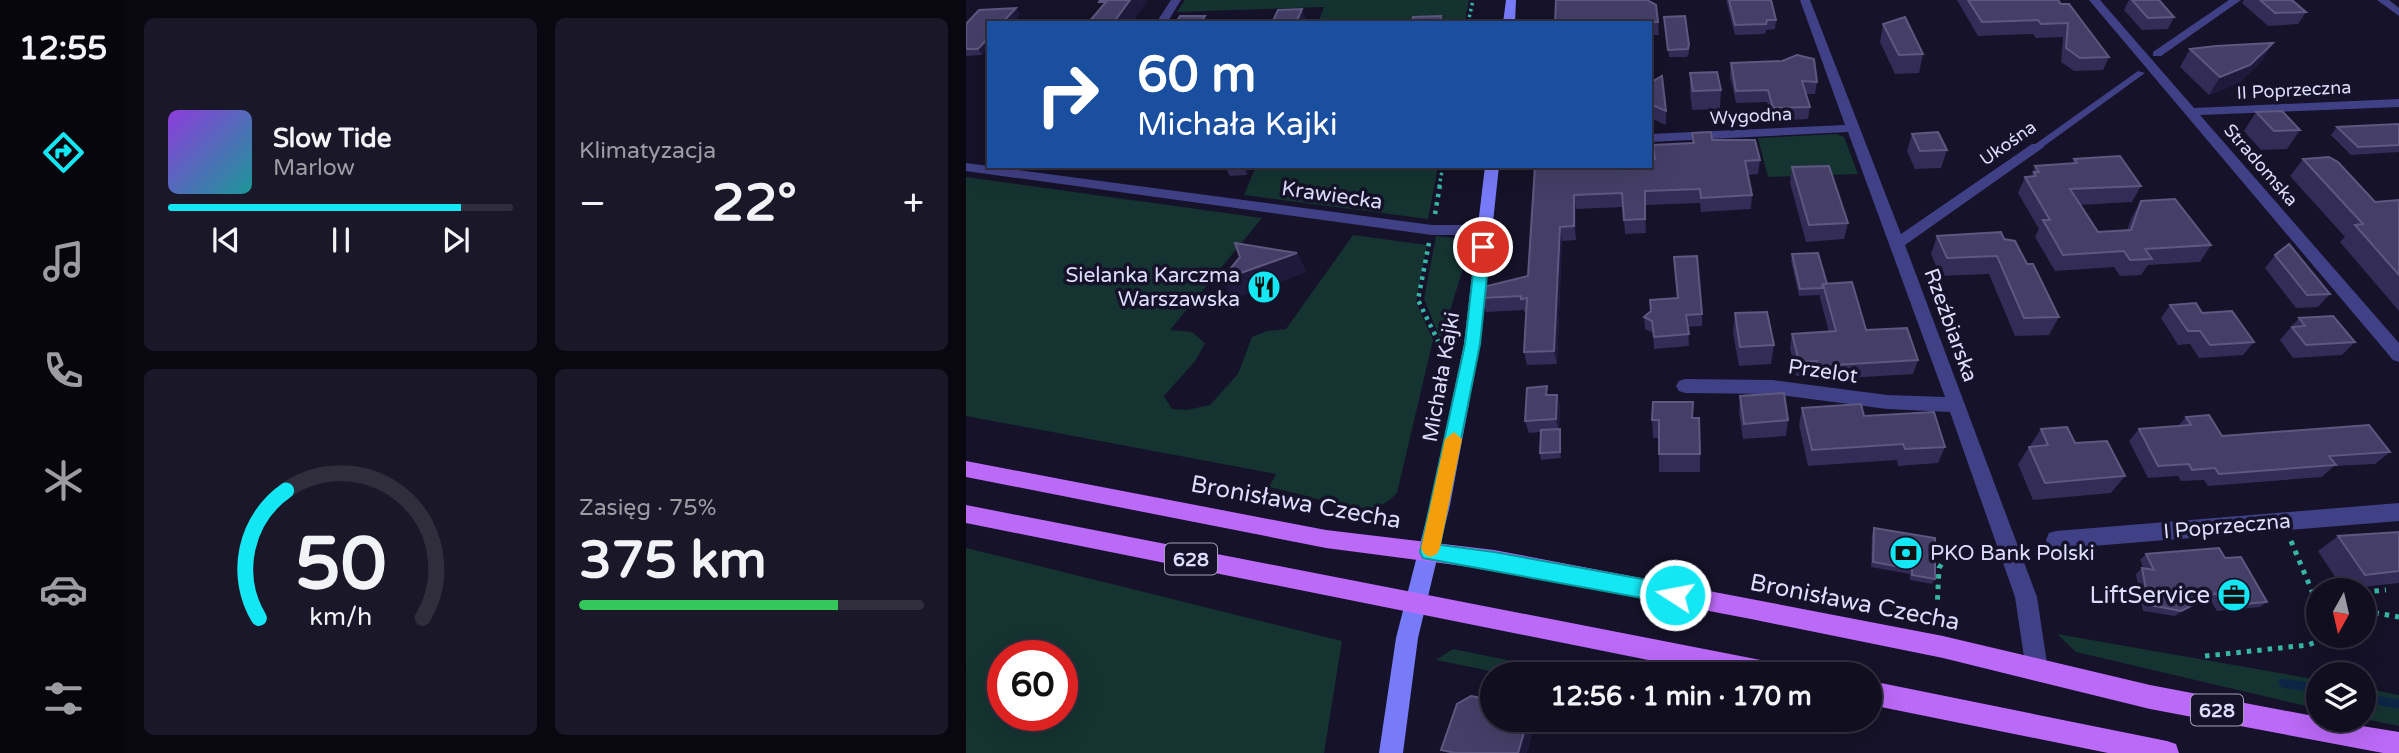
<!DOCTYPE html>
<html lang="pl">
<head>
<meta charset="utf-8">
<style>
	:root { --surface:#100e1f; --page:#191728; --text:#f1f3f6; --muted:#9c9ca4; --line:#302e3d; --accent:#13e7f3 }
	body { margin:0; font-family:"Varela Round",sans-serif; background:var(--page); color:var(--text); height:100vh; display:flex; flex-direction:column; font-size:26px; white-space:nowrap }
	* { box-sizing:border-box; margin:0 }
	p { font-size:23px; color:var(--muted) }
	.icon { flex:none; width:38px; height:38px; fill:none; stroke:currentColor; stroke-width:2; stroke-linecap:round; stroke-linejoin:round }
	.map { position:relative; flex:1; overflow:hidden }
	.sheet { display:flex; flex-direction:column; gap:18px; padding:18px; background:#090811; width:840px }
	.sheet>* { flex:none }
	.hud { position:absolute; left:21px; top:21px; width:665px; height:147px; border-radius:0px; box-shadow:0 7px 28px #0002,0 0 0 2px var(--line); background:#1a4fa0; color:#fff; overflow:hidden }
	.needle { width:46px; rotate:188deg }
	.buttons { position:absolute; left:1340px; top:578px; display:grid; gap:14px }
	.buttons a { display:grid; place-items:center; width:70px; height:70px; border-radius:50%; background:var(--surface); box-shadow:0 7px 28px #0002,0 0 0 2px var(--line); font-size:35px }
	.speed { position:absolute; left:21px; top:640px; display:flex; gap:14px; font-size:35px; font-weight:700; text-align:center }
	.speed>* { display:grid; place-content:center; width:91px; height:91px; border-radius:50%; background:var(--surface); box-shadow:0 7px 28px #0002,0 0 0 2px var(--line); line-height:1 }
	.speed .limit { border:10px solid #d22; background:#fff; color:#111 }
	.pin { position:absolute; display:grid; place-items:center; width:60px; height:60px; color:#fff; margin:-30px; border:4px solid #fff; border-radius:50%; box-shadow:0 2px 7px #0007 }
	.me { position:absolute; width:77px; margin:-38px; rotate:281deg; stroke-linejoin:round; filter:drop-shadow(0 0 5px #0008) }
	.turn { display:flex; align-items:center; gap:24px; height:147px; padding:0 35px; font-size:32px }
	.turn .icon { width:91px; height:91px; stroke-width:2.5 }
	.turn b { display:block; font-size:49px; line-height:60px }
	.big { font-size:52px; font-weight:800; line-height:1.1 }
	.sheet .widget { flex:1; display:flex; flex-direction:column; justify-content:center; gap:10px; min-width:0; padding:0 24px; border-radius:10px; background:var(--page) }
	.sheet .dial { align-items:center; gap:0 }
	.dial svg { height:182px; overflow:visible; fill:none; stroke:var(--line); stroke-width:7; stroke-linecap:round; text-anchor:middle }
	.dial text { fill:var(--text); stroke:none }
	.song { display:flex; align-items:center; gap:21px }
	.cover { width:84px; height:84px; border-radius:10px; background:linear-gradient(135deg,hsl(270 70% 55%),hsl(180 70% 35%)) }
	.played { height:7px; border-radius:4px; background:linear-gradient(90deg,var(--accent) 85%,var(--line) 85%) }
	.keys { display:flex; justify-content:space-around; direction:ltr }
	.heat { display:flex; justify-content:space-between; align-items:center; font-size:38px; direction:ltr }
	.charge { height:10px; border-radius:5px; background:linear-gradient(90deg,#34c759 75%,var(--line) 0) }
	.sheet .tiles { flex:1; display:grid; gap:18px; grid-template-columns:repeat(2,1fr) }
	.trip { position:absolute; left:514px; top:662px; width:402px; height:70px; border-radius:35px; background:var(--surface); box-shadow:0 7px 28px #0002,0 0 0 2px var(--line); font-weight:800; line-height:70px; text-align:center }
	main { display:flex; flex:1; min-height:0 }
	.dock { display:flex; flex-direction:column; width:126px; justify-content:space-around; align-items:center; background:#06060c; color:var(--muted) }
	.dock .icon { width:49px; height:49px }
	.dock .on { color:var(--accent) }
	.dock b { font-size:32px; color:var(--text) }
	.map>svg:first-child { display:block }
	.green { fill:#153331; fill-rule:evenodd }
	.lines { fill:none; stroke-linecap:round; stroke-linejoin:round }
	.stream { stroke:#0e2546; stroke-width:9 }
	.path-far2 { stroke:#37b6a8; stroke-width:3.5; stroke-dasharray:2.5 3.5; stroke-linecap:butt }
	.path-far1 { stroke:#37b6a8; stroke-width:4.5; stroke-dasharray:3.5 5; stroke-linecap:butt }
	.path { stroke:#37b6a8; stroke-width:5; stroke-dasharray:4.5 6; stroke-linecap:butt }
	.lane { fill:#404086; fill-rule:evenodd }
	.street { fill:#404086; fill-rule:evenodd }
	.secondary { fill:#787bf8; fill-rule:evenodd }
	.primary { fill:#bb69f7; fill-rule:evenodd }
	.wall { fill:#332c56 }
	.shaded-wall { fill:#1f1a3c }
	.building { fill:#453f68; stroke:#5d587f; stroke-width:2 }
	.route { fill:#13e7f3; stroke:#0c969e; stroke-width:2 }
	.slow { fill:#f59e0b }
	.labels { text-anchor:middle; stroke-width:7; stroke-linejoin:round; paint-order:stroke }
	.far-street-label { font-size:18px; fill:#dedcfd; stroke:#151229 }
	.shield { fill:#151229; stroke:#a29fbd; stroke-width:2 }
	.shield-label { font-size:19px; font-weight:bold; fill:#dedcfd }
	.street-label { font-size:21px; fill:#dedcfd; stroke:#151229 }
	.poi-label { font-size:21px; fill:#dedcfd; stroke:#151229; text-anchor:end }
	.near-street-label { font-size:24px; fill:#dedcfd; stroke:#151229 }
	.near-poi-label { font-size:24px; fill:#dedcfd; stroke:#151229; text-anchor:end }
</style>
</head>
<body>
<main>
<nav class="dock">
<b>12:55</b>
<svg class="icon on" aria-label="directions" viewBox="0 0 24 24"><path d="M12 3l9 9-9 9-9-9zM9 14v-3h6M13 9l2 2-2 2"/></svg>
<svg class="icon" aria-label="music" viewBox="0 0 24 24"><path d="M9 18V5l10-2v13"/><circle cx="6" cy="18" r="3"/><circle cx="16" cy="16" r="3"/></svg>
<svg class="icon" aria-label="phone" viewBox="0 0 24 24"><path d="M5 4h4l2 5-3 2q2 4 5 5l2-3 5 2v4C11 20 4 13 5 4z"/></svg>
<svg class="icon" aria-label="climate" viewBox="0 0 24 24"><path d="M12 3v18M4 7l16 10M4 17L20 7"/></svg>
<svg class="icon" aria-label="car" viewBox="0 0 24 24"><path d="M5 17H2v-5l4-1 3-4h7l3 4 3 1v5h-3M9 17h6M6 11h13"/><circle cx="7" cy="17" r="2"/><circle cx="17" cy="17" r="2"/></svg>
<svg class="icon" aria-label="filters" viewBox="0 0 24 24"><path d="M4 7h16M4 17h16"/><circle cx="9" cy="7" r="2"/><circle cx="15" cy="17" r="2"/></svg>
</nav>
<section class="sheet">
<div class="tiles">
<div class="widget">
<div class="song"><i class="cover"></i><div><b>Slow Tide</b><p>Marlow</p></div></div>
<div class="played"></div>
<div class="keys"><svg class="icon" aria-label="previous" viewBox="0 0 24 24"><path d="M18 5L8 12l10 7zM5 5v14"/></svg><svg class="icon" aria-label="pause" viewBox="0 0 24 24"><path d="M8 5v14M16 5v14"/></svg><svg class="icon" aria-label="next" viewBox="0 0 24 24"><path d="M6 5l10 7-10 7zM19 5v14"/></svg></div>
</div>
<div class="widget"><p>Klimatyzacja</p>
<div class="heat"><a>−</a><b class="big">22°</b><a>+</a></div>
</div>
<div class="widget dial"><svg viewBox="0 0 100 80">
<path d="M14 69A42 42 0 1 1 86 69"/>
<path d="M14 69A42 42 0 0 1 26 13" stroke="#13e7f3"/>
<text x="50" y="56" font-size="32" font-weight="700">50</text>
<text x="50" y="72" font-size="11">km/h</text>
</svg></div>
<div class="widget"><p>Zasięg · 75%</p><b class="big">375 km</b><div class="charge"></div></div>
</div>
</section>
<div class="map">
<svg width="1433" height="753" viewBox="0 0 1433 753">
	<rect width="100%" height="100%" fill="#151229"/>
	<path class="green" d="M219 0H503L499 21 352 23 358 7 211 12Z
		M871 134 878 137 892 174 802 177 792 138Z
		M290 166H472L462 219 278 195Z
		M0 177 296 218 204 330 226 332 239 343 230 360 198 396 206 409 221 410 244 405 272 374 286 337 301 331 320 329 387 235 461 245 450 302 467 340 431 493C407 519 380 507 351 499 335 494 319 491 303 487L310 474 0 416Z
		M470 236 494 239 503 249 476 337 473 336 458 299Z
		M0 548 376 641 358 753H0ZM37 656H96V716H37Z
		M1091 634 1353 680V709L1110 652Z
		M487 649 610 674H539L470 660Z
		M1398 688 1433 695V726L1398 719Z"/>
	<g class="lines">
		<path class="stream" d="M1317 683 1353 689
			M1398 698 1433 704"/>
		<path class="path-far2" d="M502 23 507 0
			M473 187 477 166"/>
		<path class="path-far1" d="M469 214 474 185
			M463 243 452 300 472 341"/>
		<path class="path" d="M1325 541 1353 608
			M1398 592 1420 590
			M971 610 973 568 990 542
			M1398 611 1433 617
			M1239 656 1342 645 1358 639"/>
		<path class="lane" d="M1172 71 1179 73 1074 149H1068V145Z"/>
		<path class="street" d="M205 0H215L201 23H190Z
			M834 0H844L935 234 1066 144H1076L1078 147 939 245 1071 597 1082 670 1079 678 1071 681 1063 678 1060 670 1049 597 984 412 921 409 807 394 719 393 713 391 710 386 713 381 719 379 807 380 921 395 979 397 882 132 684 142V134L879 125Z
			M1123 0H1134L1228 108 1433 99V107L1234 115 1433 343V362L1427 360Z
			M1263 0H1275L1195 56H1187V52Z
			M1411 0H1423L1433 8V16Z
			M0 163 466 225H519L526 230 519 235H466L0 171Z
			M1433 503V521L1090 549 1083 547 1080 540 1083 533 1090 531Z"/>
		<path class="secondary" d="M540 0H550L549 23H537Z
			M519 166H533L514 344 484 505 452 638 437 753H413L430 638 464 505 498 344Z"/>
		<path class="primary" d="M0 461 360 530 528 550 785 599 977 636 1184 685 1353 717V719L1433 732V753H1417L1184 709 977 658 785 619 528 570 360 548 0 477Z
			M0 505 810 663 818 666 821 674H752L0 523Z
			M905 681 1201 741 1210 744 1213 753H1142L905 705Z"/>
	</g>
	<path class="wall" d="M760 0H805L810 20 809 29 800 30 799 34 769 35Z
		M991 0H1092L1143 57 1137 70 1108 71 1095 62 1097 37 1070 38 1067 34 1012 36Z
		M1163 0H1193L1208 17 1202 29 1176 30 1158 10Z
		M1278 0H1326L1340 12 1332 24 1302 26 1276 3Z
		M54 14 16 55 0 56V24Z
		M719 16 723 53 721 57H703L698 17Z
		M692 22 693 35H684V23H589Z
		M917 24 957 54 953 73 929 74 914 42Z
		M1307 43 1296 61 1273 83 1243 95 1214 67 1224 49Z
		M765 63 851 82 849 94H840L844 107 842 119 806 121 801 102 770 103 764 76Z
		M724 73 755 90 754 109 726 110 724 92Z
		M684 83 700 111V125L684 118Z
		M1290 112 1334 130 1321 149 1295 150 1278 131Z
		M1433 124V152L1385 155 1365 135 1371 127Z
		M726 133 746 140 794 160 792 174 782 175 786 195 785 209 735 212 734 203 679 205 680 233 659 234 657 207 610 209V240L596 241 591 364 561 365 558 352 560 312H558V310L520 312 516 298 562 276 569 166 688 159 687 145 726 144Z
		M946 134 981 150 975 168 949 169 941 151Z
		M1108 159 1175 186 1166 202 1114 205 1132 232 1161 230 1166 217 1175 201 1245 245 1234 262 1182 265 1175 275 1154 276 1148 267 1089 271 1069 237 1073 229 1052 193 1059 177 1065 176 1069 166 1106 164Z
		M1337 159 1409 202 1433 200V311L1374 242 1379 237 1324 176Z
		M258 166H285L281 175 264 176Z
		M826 167 882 223 878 239 840 242 824 183Z
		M971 236 1038 239 1061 264 1093 317 1083 335 1049 336 1023 274 974 276 965 254Z
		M826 254 861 284 900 330 952 360 947 374 849 380 848 375 830 376 824 348 826 334 863 332 854 298V295L833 296 825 261Z
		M1309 255 1364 294 1352 307 1330 308 1299 268Z
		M708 257 736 314V326L722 327 723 346 688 349 687 333 679 329 678 317 685 312 684 300 711 298Z
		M1204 305 1236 313 1288 342 1277 355 1233 358 1224 344 1212 345 1195 318Z
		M769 313 808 345 805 364 773 366 767 333Z
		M1333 318 1389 342 1376 355 1327 358 1314 340Z
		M582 395H591L594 407 593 429H594L595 435V458L575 460 574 453 575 432 563 433 559 421Z
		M774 396 822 420 820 436 777 439 773 412Z
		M836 408 898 416 979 447 972 463 932 466 931 460 842 466 833 425Z
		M1220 417 1256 436 1424 452 1409 464 1368 466 1356 477 1242 486 1238 480 1215 481 1212 476 1182 478 1163 441 1173 429 1212 426Z
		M726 418 734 454V472H693V438H687L686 420Z
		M1075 429 1109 443 1159 476 1145 493 1067 500 1052 464Z
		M908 528 969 579 966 584 944 580V574L905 567 906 534Z
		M1433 532V583L1377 589 1352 551 1372 536Z
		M1180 554 1259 558 1301 602 1294 607 1251 611 1243 598 1209 616 1177 611 1170 574 1176 568 1178 569 1174 560Z"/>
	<path class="shaded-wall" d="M164 0H182L166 23H148Z
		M50 8 54 14 47 23H36Z
		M336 9 340 18 338 23H330Z
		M239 16 242 23H234Z
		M23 37V48L16 55 12 49Z
		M1307 43 1296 61 1273 83 1243 95 1254 77Z
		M277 166H285L281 175Z
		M608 195 610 209V240L608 226Z
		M594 227 596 241 591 364 588 351Z
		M331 253 341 272 267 299 255 280Z
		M591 395 594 407 593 431 590 419Z
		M594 429 595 435V458L594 452Z
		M1250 593 1243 598 1209 616 1215 611Z
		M562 719 571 720 561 753H552Z"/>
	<path class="building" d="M134 0H164L148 22H153L152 23H122L140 2H133Z
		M590 0H681L690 5 692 22 589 23Z
		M763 0H805L810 20H801L800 24 769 25Z
		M1002 0H1092L1095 4H1103L1143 57 1114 58 1100 48 1102 23 1075 24 1072 20 1016 22Z
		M1166 0H1193L1208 17 1182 18Z
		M1294 0H1326L1340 12 1309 13Z
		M50 8 36 23H23V37L12 49H0V24L13 10Z
		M336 9 330 23H306L312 10Z
		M214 16H239L234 23H210Z
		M475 16 474 23H446L447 17Z
		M719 16 723 45 722 49 702 50 698 17Z
		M939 17 957 54 933 55 917 24Z
		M1307 43 1284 65 1254 77 1224 49 1250 46Z
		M831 55 848 59 851 82 836 81 844 107 807 108 802 90 770 91 765 63 816 61Z
		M751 72 755 90 727 91 724 73Z
		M696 76 700 111 684 104V83Z
		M1316 111 1334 130 1308 131 1290 112Z
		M1433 124V145L1392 147 1371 127Z
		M745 132 746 140H789L794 160 779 161 786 195 735 198 734 189 679 191V219L658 220 656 193 608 195V226L594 227 588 351 558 352 561 298 555 299V296L516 298 517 287 562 276 569 166H684V160L689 159 687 145 728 143 726 133Z
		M972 132 981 150 954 151 946 134Z
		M1154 156 1175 186 1104 189 1132 232 1165 230 1175 201 1209 199 1245 245 1179 249 1186 259 1164 260 1158 251 1097 255 1077 220H1084L1059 177 1070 176 1068 172H1073L1069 166 1111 163 1108 159Z
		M1363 157 1372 162 1409 202 1433 200V275L1389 225 1397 224 1337 159Z
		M863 166 882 223 843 225 826 167Z
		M1035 232 1038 239 1049 241 1061 264H1067L1093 317 1058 318 1031 256 981 258 971 236Z
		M269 243 331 253 255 280 274 257Z
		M1323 244 1364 294 1341 295 1309 255Z
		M852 253 861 284H857L856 288 834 289 826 254Z
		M731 256 736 314 720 315 723 334 688 337 686 321 678 317 685 311 684 300 712 298 708 257Z
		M886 282 900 330 941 328 952 360 852 366 851 361 833 362 826 334 870 331 857 284Z
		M1230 303 1236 313 1266 311 1288 342 1244 345 1234 331H1222L1204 305Z
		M801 312 808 345 774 347 769 313Z
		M1367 316 1389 342 1340 345 1326 327 1339 326 1333 318Z
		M581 386 580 395H591L590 419 559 421 561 388Z
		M818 393 822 420 778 424 774 396Z
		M687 402H727L726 418H733L734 454H693V420H686Z
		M895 404 898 416 968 412 979 447 939 449 937 444 846 450 836 408Z
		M1243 415 1256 436 1403 425 1424 452 1363 456 1370 465 1253 474 1249 468 1226 470 1223 464 1192 466 1173 429 1225 425 1220 417Z
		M1101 427 1109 443 1141 441 1159 476 1079 483 1063 447 1082 445 1075 429Z
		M594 429V452L574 453 575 430Z
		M908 528 969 538V579L946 575V569L907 562Z
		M1433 532V571L1399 575 1372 536Z
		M1253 548 1259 558 1275 557 1301 602 1257 606 1250 593 1215 611 1183 605 1176 568 1188 570 1180 554Z
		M505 696 527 700V719H562L552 753H489L475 750 491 704Z"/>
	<path class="route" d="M517 243 524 247 514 344 474 545 528 552 709 585 716 588 719 595 716 601 709 604 457 558 454 552 499 344 510 247Z"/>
	<path class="slow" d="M488 432 496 439 474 548 471 554 464 557 458 554 455 548 479 439Z"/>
	<defs>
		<symbol id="restaurant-disc" viewBox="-11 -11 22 22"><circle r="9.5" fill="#13e7f3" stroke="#151229"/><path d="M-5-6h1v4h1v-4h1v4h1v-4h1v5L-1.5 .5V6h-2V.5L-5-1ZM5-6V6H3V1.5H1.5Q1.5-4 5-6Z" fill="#111"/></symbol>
		<symbol id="bank-disc" viewBox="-11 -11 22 22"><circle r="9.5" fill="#13e7f3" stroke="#151229"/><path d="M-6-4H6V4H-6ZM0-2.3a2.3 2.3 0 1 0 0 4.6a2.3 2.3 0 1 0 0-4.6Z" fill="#111"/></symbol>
		<symbol id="office-disc" viewBox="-11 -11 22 22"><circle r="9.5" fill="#13e7f3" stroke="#151229"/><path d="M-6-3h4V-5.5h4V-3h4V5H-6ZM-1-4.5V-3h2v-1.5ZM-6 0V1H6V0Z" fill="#111"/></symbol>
	</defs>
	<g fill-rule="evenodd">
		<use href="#restaurant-disc" x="279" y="268" width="38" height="38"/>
		<use href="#bank-disc" x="921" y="534" width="38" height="38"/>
		<use href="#office-disc" x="1249" y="576" width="38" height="38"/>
	</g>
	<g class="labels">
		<g class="far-street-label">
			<text transform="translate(1328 90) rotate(-3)" y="6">II Poprzeczna</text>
			<text transform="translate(785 116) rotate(-3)" y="6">Wygodna</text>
			<text transform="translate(1042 143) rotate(-35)" y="6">Ukośna</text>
			<text transform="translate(1295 165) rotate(49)" y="6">Stradomska</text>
		</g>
		<g class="shield">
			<rect x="199" y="543.5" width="52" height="31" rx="5"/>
			<rect x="1225" y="694.5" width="52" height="31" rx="5"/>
		</g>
		<g class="shield-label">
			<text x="225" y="566">628</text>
			<text x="1251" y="717">628</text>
		</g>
		<g class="street-label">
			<text transform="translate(366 195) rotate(8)" y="7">Krawiecka</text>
			<text transform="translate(985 325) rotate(70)" y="7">Rzeźbiarska</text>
			<text transform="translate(857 371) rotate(8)" y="7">Przelot</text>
			<text transform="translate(475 377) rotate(-80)" y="7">Michała Kajki</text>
			<text transform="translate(1261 526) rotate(-5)" y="7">I Poprzeczna</text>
		</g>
		<g class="poi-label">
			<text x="274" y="282">Sielanka Karczma<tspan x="274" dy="24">Warszawska</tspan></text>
			<text x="964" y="560" text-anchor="start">PKO Bank Polski</text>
		</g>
		<g class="near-street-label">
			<text transform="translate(330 502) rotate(10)" y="8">Bronisława Czecha</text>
			<text transform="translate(889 602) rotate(11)" y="8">Bronisława Czecha</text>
		</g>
		<g class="near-poi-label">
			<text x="1244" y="603">LiftService</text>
		</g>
	</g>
</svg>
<div class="buttons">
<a><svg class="needle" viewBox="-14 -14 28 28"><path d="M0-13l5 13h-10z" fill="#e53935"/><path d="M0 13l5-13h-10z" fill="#9c9ca4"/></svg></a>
<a><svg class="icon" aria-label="layers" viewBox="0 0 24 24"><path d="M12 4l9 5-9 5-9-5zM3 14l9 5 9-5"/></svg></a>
</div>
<div class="speed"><div class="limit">60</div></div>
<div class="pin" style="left:517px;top:247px;background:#d93025"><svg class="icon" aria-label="arrive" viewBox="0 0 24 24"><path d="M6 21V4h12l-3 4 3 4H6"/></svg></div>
<svg class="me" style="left:709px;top:595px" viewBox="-20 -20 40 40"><circle r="17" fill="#13e7f3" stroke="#fff" stroke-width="3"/><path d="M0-11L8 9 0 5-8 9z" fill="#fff"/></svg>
<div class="trip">12:56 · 1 min · 170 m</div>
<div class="hud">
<div class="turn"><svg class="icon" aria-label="right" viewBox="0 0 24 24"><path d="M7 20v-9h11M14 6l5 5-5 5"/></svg><div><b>60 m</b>Michała Kajki</div></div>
</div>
</div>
</main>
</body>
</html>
